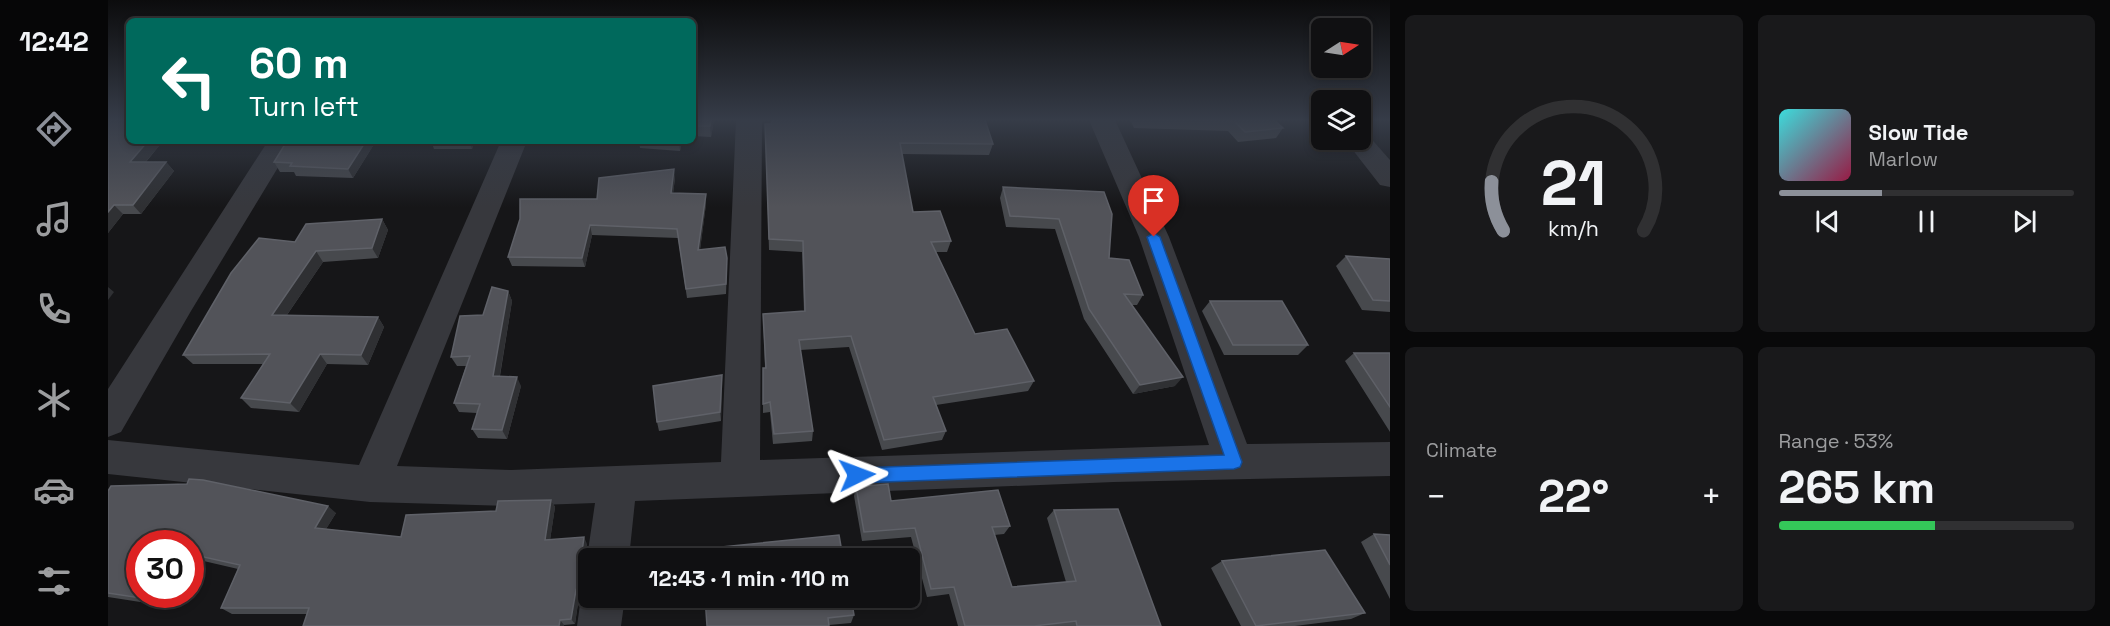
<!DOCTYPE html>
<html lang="en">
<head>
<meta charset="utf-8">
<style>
	:root { --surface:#101012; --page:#19191b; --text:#f1f3f6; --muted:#9c9d9f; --line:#303032; --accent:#8c9099 }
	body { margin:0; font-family:"Space Grotesk",sans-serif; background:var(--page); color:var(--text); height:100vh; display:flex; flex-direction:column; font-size:22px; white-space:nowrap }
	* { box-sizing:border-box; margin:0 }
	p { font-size:20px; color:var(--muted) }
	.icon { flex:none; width:33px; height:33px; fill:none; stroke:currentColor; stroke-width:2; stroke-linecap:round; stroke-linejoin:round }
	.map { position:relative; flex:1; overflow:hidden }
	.side { display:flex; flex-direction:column; gap:15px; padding:15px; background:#09090a; width:720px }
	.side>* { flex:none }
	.hud { position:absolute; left:18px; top:18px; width:570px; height:126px; border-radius:9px; box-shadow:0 3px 9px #0003,0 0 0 2px var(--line); background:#00695c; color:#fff; overflow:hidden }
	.needle { width:39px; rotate:78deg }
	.controls { position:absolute; left:1203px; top:18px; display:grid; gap:12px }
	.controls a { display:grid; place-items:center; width:60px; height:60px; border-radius:9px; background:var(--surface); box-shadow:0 3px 9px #0003,0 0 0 2px var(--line); font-size:30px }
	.speed { position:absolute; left:18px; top:530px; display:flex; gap:12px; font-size:30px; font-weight:700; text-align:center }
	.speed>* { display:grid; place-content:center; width:78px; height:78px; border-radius:50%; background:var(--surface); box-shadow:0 3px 9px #0003,0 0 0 2px var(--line); line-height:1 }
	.speed .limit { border:9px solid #d22; background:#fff; color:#111 }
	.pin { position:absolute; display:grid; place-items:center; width:51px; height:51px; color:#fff; margin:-62px -26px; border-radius:50% 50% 50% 0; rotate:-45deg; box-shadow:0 0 6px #0007 }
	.pin .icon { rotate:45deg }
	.me { position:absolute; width:66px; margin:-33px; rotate:87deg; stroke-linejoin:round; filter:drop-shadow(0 0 4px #0008) }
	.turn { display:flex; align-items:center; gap:21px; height:126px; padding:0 24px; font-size:27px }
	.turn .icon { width:78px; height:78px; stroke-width:2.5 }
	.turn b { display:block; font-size:42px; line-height:51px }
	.big { font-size:45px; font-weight:700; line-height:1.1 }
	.side .card { flex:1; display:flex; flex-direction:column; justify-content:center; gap:9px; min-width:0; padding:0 21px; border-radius:9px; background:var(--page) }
	.side .dial { align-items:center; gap:0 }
	.dial svg { height:156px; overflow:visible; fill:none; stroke:var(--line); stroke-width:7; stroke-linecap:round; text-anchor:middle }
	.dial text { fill:var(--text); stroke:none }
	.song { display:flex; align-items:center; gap:18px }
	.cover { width:72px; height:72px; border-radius:9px; background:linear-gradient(135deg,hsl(180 70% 55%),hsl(340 70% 35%)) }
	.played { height:6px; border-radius:3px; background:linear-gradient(90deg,var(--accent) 35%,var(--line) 35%) }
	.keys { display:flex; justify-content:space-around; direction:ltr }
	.heat { display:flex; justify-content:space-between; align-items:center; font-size:33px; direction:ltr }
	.charge { height:9px; border-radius:4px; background:linear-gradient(90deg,#34c759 53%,var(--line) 0) }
	.side .tiles { flex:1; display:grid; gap:15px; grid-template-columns:repeat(2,1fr) }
	.trip { position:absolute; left:470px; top:548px; width:342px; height:60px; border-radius:9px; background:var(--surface); box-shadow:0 3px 9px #0003,0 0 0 2px var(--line); font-weight:700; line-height:60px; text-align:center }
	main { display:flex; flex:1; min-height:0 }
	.dock { display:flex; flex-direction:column; width:108px; justify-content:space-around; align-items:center; background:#060607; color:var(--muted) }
	.dock .icon { width:42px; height:42px }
	.dock .on { color:var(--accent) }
	.dock b { font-size:27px; color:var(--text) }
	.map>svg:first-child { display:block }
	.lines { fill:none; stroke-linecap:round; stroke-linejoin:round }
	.minor { fill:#37383d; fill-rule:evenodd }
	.wall { fill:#47494d }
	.shaded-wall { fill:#2f3033 }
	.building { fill:#525359; stroke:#5f6168; stroke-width:1.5 }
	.route { fill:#1a73e8; stroke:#114b97; stroke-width:1.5 }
</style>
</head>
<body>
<main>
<nav class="dock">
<b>12:42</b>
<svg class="icon on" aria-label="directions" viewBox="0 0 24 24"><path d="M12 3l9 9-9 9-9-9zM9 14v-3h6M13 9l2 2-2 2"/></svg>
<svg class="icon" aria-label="music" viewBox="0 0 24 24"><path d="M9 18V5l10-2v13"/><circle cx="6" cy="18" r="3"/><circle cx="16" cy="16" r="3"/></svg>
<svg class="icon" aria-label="phone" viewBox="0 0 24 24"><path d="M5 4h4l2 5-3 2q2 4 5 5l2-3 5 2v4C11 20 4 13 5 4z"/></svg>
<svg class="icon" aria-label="climate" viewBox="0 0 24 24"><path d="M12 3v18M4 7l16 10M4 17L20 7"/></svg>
<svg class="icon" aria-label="car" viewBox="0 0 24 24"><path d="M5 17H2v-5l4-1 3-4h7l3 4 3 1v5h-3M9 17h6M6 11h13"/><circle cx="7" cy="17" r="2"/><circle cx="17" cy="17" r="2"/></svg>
<svg class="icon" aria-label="filters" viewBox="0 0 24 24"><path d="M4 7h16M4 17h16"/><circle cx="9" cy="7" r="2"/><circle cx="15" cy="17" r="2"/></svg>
</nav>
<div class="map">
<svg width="1282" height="626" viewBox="0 0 1282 626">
	<rect width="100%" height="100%" fill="#161618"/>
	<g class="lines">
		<path class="minor" d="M628 120H654L652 460 1101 445 1031 237 981 120H1007L1061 237 1139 444 1282 442V476L1006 482 527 501 521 558H480V561L479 558 487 503 403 506 262 502 0 474V440L251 465 393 141H419L289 466 403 470 613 462Z
			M1252 132 1259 134 1282 160V187L1272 185 1237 140H1252Z
			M160 141H186L83 311 13 432 0 437V389Z
			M480 581V597H517L513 626H469L473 597Z"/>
	</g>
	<path class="wall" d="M0 120 21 141H55L38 162H58L66 171 33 214H15L0 233Z
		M585 120H606L603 137 585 136Z
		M1022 120H1166L1175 128 1168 138 1130 142 1120 131 1026 128Z
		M657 124 885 144 881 155 794 154 805 212 843 241 839 252H828L867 334 926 381 920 391 828 405 838 431 834 440 774 450 741 347 692 350 705 431 704 441 665 444 662 412 655 413V368H657L655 314 696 312 694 252 661 250Z
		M268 141 245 178 188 176 186 172H172L166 162Z
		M323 141H367L364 149H326Z
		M531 141H574L572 151 532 148Z
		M567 178 565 193 598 194V204L592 249 619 267 618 294 579 298 570 238 484 235 477 267 404 266 400 257 489 199Z
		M895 187 996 192 1001 258 1035 295 1029 305H1024L1067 386 1025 394 976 319 947 229 898 227 892 198Z
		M274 219 280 230 270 258 215 262 179 315 270 317 276 327 260 365 219 364 191 412 143 408 133 398 155 364H85L75 355 187 242Z
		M1238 256 1282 259V312L1254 310 1228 266Z
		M400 291 404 301 392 376 413 386 399 439 370 438 364 429 369 413 351 412 346 403 358 366H349L343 357 375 315Z
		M1102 301 1200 345 1190 355H1116L1094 311Z
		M1246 353H1282V432L1237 361Z
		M614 375 613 421 551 431 549 422Z
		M748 487 783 501 902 526 896 534 886 535 904 587 958 582 939 518 946 510 1053 626H850L841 594 819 597 803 537 754 541 746 496Z
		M0 491 228 513 218 529 293 537 388 511 443 500 447 507 442 540 479 544 477 555 480 558V580H478L471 596 467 624 456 625 199 614H124L113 608 130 569 87 559 82 566V543L32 594H65L58 606 0 597Z
		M1266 534 1282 535V599L1253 542Z
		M1114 561 1257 613 1243 619 1187 626H1133L1103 568Z
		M746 615 743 623 721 625 599 626Z"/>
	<path class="shaded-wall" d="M603 120H606L603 137 602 126Z
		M40 141H55L30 171 22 162Z
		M258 141H268L245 178 240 169Z
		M361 141H367L364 149Z
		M571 141H574L572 151Z
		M58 162 66 171 33 214 25 205Z
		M566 169 567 178 564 203 563 193Z
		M598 194V204L591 259 590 250Z
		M6 205 15 214 0 233V212Z
		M274 219 280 230 270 258 264 248Z
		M482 225 484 235 477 267 474 258Z
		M208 251 215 262 172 325 164 315Z
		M0 287 6 292 0 300Z
		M400 291 404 301 390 386 385 376Z
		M270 317 276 327 260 365 253 355Z
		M212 354 219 364 191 412 182 403Z
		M614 375V385L613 421 612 412Z
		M409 377 413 386 399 439 394 430Z
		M1075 377 1067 386 1025 394 1032 385Z
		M443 500 447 507 441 547 437 540Z
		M220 506 228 513 215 534 207 528Z
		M476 537 479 544 477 559 474 552Z
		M480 554 482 558H480V577L479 574Z
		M82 556 87 559 82 566Z
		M475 574 478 580 471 596 467 624 463 619 468 590Z
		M50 594H65L58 606 46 600Z
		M452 620 456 625V626H451Z"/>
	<path class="building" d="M0 120H21V141H40L22 162H58L25 205H6L0 212Z
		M585 120H603L602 126H585Z
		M664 120H877L885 144 792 143 805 212 832 211 843 241 823 242 867 334 899 329 926 381 825 397 838 431 776 440 743 336 691 340 705 431 666 434 662 402 655 404V368H658L655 314 697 311 695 241 661 239 657 124H663Z
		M1083 120H1166L1175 128 1137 132 1126 121Z
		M179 141H258L240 169 182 166 184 163 166 162Z
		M566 169 563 193 598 194 590 250 617 247 619 258 618 284 578 289 569 229 482 225 474 258 400 257 412 219V199H489L491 178Z
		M895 187 996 192 1004 214 1001 258 1021 260 1035 295 1016 294 1075 377 1032 385 981 309 951 219 902 216Z
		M274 219 264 248 208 251 164 315 270 317 253 355 212 354 182 403 133 398 162 354 75 355 123 273 151 238 187 242 198 224Z
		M1238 256 1282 259V301L1265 300Z
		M384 287 400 291 385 376 409 377 394 430 364 429 372 404 346 403 362 356 343 357 352 316 375 315Z
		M1102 301H1174L1200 345H1125Z
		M1246 353H1282V407Z
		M614 375 612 412 549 422 545 386Z
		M81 479 95 480 220 506 207 528 293 537 298 515 388 511 390 501 443 500 437 540 476 537 474 552 476 556 480 554 479 574H475L468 590 463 619 452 620 451 626H195L201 608H113L132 565 82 554V543H32V594H50L46 600 0 593V491L3 486 79 484Z
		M780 484 783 501 890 490 902 526 884 527 904 587 968 581 946 510 1010 509 1053 626H969L968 621 926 626H857L846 587 823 589 807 528 756 532 748 487Z
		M1266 534 1282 535V565Z
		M731 535 735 558H595L594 549Z
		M1217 550 1257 613 1148 626 1114 561Z
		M597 597H743L746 615 720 618 721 626H599Z"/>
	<linearGradient id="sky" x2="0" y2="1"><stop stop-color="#0c0c0d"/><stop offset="0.58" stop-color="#363c48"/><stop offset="1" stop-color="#363c48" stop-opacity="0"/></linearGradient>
	<rect width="1282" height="207" fill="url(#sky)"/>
	<path class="route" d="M1046 233 1052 237 1134 462 1132 467 1126 469 749 483 743 481 741 475 743 470 749 468 1116 455 1039 237Z"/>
</svg>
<div class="controls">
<a><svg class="needle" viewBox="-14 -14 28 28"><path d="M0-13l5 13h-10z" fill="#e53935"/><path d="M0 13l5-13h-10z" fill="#9c9d9f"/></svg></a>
<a><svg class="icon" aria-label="layers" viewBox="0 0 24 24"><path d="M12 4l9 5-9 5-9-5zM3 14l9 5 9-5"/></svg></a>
</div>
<div class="speed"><div class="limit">30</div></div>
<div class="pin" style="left:1046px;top:237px;background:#d93025"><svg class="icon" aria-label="arrive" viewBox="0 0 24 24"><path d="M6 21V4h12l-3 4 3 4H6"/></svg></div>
<svg class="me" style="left:749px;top:475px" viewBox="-20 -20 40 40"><path d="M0-17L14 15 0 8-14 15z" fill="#1a73e8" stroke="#fff" stroke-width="4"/></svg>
<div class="trip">12:43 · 1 min · 110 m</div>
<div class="hud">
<div class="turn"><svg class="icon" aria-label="left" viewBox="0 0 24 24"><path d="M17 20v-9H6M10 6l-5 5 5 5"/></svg><div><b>60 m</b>Turn left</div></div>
</div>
</div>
<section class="side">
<div class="tiles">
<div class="card dial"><svg viewBox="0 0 100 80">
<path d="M14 69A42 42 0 1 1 86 69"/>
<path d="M14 69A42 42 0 0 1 8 44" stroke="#8c9099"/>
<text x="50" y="56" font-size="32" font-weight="700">21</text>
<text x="50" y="72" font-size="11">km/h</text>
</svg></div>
<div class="card">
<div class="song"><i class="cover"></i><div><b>Slow Tide</b><p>Marlow</p></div></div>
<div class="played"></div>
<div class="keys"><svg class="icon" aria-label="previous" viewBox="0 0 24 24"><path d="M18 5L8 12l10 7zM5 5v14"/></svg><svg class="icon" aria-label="pause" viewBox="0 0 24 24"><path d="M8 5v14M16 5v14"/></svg><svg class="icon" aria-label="next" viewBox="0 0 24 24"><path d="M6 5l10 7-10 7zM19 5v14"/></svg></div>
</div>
<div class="card"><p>Climate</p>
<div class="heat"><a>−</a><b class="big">22°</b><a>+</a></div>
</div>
<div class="card"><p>Range · 53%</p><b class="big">265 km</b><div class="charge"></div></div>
</div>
</section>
</main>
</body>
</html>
